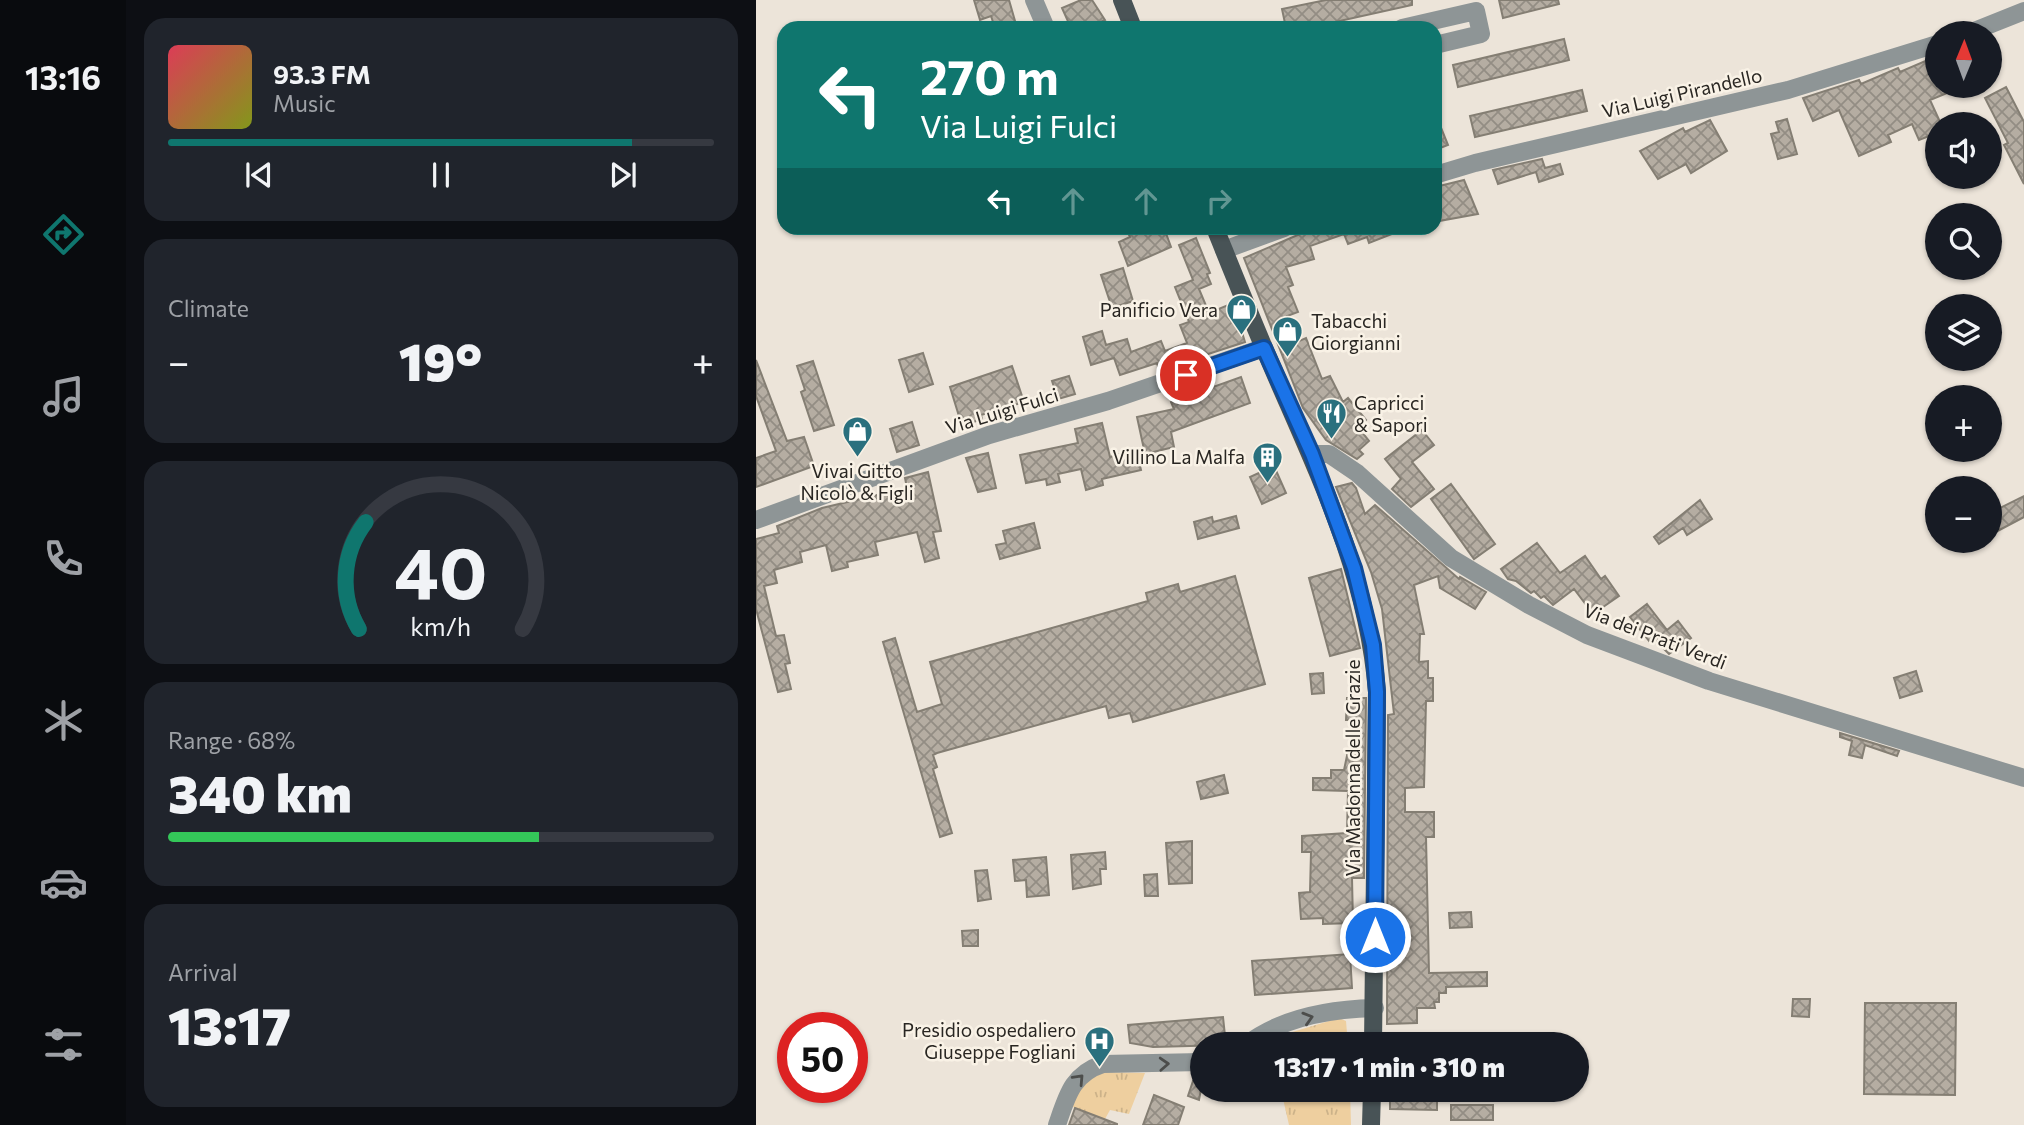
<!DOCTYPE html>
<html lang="en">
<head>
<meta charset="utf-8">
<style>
	:root { --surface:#171b24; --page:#20242c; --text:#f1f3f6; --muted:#9ea1a6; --line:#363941; --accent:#0f766e }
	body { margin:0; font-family:Commissioner,sans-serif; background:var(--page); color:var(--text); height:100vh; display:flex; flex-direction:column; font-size:26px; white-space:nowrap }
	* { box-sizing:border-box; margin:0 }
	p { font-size:23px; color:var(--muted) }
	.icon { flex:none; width:38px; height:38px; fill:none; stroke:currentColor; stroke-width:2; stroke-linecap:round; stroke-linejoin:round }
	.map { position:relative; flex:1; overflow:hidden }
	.panel { display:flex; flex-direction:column; gap:18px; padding:18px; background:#0d0f14; width:630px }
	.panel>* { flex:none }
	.hud { position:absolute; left:21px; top:21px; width:665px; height:214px; border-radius:21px; box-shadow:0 2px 5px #0004; background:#0f766e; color:#fff; overflow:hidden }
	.needle { width:46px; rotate:1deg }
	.tools { position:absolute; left:1169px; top:21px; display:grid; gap:14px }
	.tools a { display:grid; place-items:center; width:77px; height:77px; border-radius:50%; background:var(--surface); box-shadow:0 2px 5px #0004; font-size:35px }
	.speed { position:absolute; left:21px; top:1012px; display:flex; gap:14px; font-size:35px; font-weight:700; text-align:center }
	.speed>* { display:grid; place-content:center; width:91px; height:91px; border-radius:50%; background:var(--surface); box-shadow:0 2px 5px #0004; line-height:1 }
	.speed .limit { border:10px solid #d22; background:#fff; color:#111 }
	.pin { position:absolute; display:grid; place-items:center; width:60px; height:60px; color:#fff; margin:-30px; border:4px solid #fff; border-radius:50%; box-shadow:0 2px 7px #0007 }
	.me { position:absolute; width:77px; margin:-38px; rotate:0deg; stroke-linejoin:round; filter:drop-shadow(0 0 5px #0008) }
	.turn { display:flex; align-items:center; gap:24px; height:147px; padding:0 28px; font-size:32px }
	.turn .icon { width:91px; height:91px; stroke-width:2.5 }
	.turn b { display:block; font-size:49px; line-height:60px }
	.lanes { display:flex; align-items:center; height:66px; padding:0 28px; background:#0003; justify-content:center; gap:35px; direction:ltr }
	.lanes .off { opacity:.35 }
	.big { font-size:52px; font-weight:800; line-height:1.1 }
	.panel .widget { flex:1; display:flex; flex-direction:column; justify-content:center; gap:10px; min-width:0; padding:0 24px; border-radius:21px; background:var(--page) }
	.panel .dial { align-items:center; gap:0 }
	.dial svg { height:182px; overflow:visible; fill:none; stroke:var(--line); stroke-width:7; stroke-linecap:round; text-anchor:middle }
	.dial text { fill:var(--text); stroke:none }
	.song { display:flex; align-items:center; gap:21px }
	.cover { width:84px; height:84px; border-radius:10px; background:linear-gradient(135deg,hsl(350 70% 55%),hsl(70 70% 35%)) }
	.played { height:7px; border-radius:4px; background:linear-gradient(90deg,var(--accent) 85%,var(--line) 85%) }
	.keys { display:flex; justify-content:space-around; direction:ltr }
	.heat { display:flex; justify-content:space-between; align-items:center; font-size:38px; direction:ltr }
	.charge { height:10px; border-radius:5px; background:linear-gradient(90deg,#34c759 68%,var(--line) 0) }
	.trip { position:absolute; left:434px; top:1032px; width:399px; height:70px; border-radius:35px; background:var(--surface); box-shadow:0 2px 5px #0004; font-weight:800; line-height:70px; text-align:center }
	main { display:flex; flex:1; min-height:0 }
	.menu { display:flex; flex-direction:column; width:126px; justify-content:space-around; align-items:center; background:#090b0e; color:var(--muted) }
	.menu .icon { width:49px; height:49px }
	.menu .active { color:var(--accent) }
	.menu b { font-size:32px; color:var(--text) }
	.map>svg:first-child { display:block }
	.grass { fill:url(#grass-tufts) }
	.building { fill:url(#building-cross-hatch); stroke:#847e73; stroke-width:2 }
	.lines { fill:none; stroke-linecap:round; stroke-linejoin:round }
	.minor { stroke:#8e9596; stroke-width:18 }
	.major { stroke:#485356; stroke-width:18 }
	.oneway { stroke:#4c4d4b }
	.route-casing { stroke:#114b97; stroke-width:18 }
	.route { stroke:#1a73e8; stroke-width:12 }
	.labels { text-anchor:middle; stroke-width:5; stroke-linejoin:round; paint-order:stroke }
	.street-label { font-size:19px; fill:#292622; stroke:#f9f2e6 }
	.poi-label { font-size:19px; fill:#292622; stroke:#f9f2e6; text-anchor:end }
</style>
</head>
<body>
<main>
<nav class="menu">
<b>13:16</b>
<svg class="icon active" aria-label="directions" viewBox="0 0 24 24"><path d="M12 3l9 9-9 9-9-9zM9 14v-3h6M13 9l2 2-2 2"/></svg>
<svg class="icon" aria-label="music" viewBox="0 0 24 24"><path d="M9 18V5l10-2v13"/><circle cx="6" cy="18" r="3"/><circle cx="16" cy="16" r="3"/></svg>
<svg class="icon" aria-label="phone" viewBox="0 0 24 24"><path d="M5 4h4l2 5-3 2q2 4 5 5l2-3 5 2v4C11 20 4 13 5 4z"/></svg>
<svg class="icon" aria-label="climate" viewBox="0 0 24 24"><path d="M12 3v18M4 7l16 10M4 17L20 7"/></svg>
<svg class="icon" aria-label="car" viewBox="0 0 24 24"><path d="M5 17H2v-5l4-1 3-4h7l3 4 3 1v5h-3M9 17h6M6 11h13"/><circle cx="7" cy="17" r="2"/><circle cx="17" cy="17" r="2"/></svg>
<svg class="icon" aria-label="filters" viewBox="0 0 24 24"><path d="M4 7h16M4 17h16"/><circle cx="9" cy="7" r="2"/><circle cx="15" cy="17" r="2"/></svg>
</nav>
<section class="panel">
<div class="widget">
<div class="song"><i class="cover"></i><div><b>93.3 FM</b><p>Music</p></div></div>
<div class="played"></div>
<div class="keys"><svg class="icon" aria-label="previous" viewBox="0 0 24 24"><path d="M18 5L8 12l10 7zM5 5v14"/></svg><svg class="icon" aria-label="pause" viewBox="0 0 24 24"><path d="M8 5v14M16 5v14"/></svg><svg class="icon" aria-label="next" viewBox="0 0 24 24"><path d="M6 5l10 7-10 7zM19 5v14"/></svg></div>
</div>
<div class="widget"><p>Climate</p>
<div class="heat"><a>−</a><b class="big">19°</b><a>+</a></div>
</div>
<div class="widget dial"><svg viewBox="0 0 100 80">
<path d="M14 69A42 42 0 1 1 86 69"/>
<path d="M14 69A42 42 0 0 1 17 22" stroke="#0f766e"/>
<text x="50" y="56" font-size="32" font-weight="700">40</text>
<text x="50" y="72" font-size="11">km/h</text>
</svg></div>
<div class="widget"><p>Range · 68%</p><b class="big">340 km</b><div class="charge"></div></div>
<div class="widget"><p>Arrival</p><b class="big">13:17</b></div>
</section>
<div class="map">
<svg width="1268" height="1125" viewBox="0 0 1268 1125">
	<defs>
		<pattern id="grass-tufts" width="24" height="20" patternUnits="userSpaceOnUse" patternTransform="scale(1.75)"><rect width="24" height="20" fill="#eecf9f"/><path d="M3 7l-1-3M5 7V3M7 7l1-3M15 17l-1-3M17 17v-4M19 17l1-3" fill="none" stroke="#ccb289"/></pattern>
		<pattern id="building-cross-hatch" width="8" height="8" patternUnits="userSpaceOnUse" patternTransform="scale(1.75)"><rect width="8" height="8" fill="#b5ada2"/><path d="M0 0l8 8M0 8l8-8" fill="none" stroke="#938d84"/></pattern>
	</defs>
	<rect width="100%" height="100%" fill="#ece4d9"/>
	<path class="grass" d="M583 1018 590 1021 592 1045H514L513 1039Z
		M344 1072 389 1073 373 1114 354 1110 349 1119 314 1106 326 1082Z
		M525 1090H594L595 1125H533Z"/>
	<path class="building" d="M218 0H253L261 28H239L235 16 224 20Z
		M325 0H336L349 20 332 28H315L306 8Z
		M570 0H656V5L552 28H530L526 9Z
		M743 0H802L803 4 747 18Z
		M808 39 813 60 702 87 697 65Z
		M1181 56V86H1208L1174 100 1185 124H1181V133L1163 140 1156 124 1132 135 1135 142 1103 156 1083 110 1057 121 1047 98 1103 80 1105 84 1142 68 1144 72Z
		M1250 87 1268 122V184L1248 145 1252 143 1229 98Z
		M826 90 831 111 719 137 714 116Z
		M679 113 692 145 679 150Z
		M1031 119 1041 154 1022 159 1015 134 1023 132 1020 122Z
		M954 120 971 151 935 173 930 164 902 179 884 151 927 128 929 132Z
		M786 159 789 168 804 164 807 174 783 182 780 172 742 184 737 170Z
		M708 180 722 214 683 221 679 209V187Z
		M370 228H408L415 247 372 266 363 242 374 237Z
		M558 228H651L613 243 611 237 592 244 588 234 554 246 558 259 530 267 537 285 532 287 542 312 531 316 541 342 550 338 566 379 574 376 587 402 592 398 610 420 602 427 613 441 603 450 607 454 601 459 570 440 547 408 488 258Z
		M440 238 454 273 451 274 455 284 443 289 453 313 477 303 489 342 403 370 401 363 364 375 358 358 335 365 327 337 346 331 350 345 371 339 375 352 405 341 409 351 431 343 424 325 433 322 419 287 437 280 423 245Z
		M367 268 377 301 356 308 345 275Z
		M167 353 177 384 153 392 143 360Z
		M0 360 31 441 48 437 58 466 0 487V458L20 451 0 396Z
		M57 361 78 425 58 431 45 392 49 390 41 366Z
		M256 366 268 402 225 415 226 419 206 426 194 387Z
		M313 376 319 394 302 399 296 381Z
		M485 377 494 403 415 432 418 447 389 454 381 417 418 409 415 402Z
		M156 422 163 445 141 452 134 429Z
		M346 423 354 457 365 454 366 461 382 457 385 470 346 479 347 485 330 490 325 469 302 474 304 482 291 485 290 479 270 483 264 455 322 443 319 429Z
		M666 430 678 445 656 462 678 489 655 507 636 489 645 479 629 459Z
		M232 453 240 488 222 492 210 458Z
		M518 466 530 493 506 504 494 477Z
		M172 472 185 531 177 532 183 558 169 562 161 532 119 542 122 555 91 562 92 567 76 571 70 545 44 552 46 562 18 570 21 583 8 586 20 636 28 635 34 663 29 664 35 689 22 692 0 609V539L23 533 21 526 66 508 151 488 149 478Z
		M596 483 600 488 609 514 619 505 703 579 704 577 730 592 719 609 684 588 682 576 658 585 668 634H664L663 662 672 661V678H677V701H670L668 787 649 788V812H678V837H670L673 973 731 972V986L690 987V993H683V1002H678L679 1008H661V1023L631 1024 632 715 638 714 626 609 615 572 580 487Z
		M695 484 739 544 718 559 675 499Z
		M1268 496V517L1234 535V513Z
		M944 500 956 519 931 535 927 528 903 544 898 537Z
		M480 516 483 528 442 539 438 522 456 517 457 522Z
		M278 523 284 548 244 559 240 545 250 543 247 531Z
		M781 543 804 573 829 556 845 579 849 576 863 596 837 614 818 589 797 605 788 596 785 598 778 591 775 593 760 581 752 579 745 569Z
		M585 569 604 648 574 656 553 578Z
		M479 576 509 684 377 722 374 713 353 718 350 706 181 753 177 755 181 767 177 769 196 833 184 837 127 642 139 638 161 712 186 704 174 662 392 601 390 593 422 584 424 592Z
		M891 604 911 630 922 621 935 638 913 654 898 639 894 642 874 617Z
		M1160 671 1166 691 1144 698 1138 678Z
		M567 673 568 693 556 694 554 674Z
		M591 698H610L608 878H596L597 923 567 924V918L545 919 543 893 554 892 555 852H546V836L591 833 592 791 557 790V778H575V770H588L592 751H597L598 720H590Z
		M1084 733 1143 751 1141 756 1109 745 1106 758 1093 755 1096 741 1084 737Z
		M468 775 472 793 445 799 441 782Z
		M436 841V883L413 884 410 843Z
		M349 852 350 869H344L345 884 317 889 315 855Z
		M290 857 293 895 271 897 270 880 259 881 257 860Z
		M231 870 235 899 222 901 219 871Z
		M401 874 402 896H389L388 875Z
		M715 912 716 927 694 928 693 913Z
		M222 930V946H207L206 931Z
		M594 954 596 988 499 995 496 961Z
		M1037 999H1054L1053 1017 1036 1016Z
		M1109 1003H1200L1199 1095 1108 1094Z
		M467 1017 470 1045 397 1047 374 1043 372 1025Z
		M437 1081 446 1084 443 1100 432 1096Z
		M681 1090V1110L634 1109V1092Z
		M398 1095 428 1107 422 1125H387Z
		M695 1105H737V1120H695Z
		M319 1108 361 1124V1125H313Z"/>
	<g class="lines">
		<path class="minor" d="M278 0 290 28
			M646 28 720 11 725 34 679 45
			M1213 33 1268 11
			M679 175 719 163 1032 90 1181 44
			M468 250 528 228
			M557 454H573L601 473 695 558 773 605 831 635 953 681 1268 778
			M0 520 233 435 352 401 507 348
			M490 1045C525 1018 575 1009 619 1008
			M301 1125C311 1096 316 1074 347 1064L446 1062"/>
		<path class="major" d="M366 0 377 28
			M459 228C480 280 501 333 524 385 568 486 612 580 621 692L617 1045
			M615 1125 616 1090"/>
	</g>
	<defs><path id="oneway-chevron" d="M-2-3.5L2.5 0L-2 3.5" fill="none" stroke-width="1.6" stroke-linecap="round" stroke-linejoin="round" transform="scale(1.75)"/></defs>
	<g class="oneway">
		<use href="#oneway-chevron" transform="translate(552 1018) rotate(-17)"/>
		<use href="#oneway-chevron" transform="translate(408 1064) rotate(-3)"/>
		<use href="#oneway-chevron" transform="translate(323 1079) rotate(-47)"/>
	</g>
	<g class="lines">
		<defs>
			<path id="route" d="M430 375 508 348 556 454 598 568 617 645 621 692 619 937"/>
		</defs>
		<use href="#route" class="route-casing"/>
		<use href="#route" class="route"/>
	</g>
	<defs>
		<symbol id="shop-pin" viewBox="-11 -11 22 30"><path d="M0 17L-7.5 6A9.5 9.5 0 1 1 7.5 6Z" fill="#2a707e" stroke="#f9f2e6"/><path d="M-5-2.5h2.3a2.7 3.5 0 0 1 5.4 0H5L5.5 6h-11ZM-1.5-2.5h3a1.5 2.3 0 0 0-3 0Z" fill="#fff"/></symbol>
		<symbol id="restaurant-pin" viewBox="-11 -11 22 30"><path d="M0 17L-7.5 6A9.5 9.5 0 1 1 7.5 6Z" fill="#2a707e" stroke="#f9f2e6"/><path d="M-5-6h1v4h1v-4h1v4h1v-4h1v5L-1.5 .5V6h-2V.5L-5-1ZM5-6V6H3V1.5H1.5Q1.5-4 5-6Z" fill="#fff"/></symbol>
		<symbol id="building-pin" viewBox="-11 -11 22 30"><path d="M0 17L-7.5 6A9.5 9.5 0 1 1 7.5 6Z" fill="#2a707e" stroke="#f9f2e6"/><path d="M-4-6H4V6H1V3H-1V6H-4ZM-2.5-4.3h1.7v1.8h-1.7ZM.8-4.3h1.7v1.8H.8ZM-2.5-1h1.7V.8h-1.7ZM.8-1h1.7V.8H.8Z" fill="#fff"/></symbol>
		<symbol id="hospital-pin" viewBox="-11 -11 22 30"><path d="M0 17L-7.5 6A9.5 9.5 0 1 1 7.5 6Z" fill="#2a707e" stroke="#f9f2e6"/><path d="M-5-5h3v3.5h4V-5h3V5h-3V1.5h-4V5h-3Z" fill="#fff"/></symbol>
	</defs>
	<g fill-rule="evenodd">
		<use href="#shop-pin" x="468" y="292" width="35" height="47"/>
		<use href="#shop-pin" x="514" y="314" width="35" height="47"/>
		<use href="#restaurant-pin" x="558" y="396" width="35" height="47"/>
		<use href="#shop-pin" x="84" y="414" width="35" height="47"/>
		<use href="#building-pin" x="494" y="440" width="35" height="47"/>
		<use href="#hospital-pin" x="326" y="1024" width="35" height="47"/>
	</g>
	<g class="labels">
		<g class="street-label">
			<text transform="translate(926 93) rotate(-13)" y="7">Via Luigi Pirandello</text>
			<text transform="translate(246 411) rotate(-17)" y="7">Via Luigi Fulci</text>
			<text transform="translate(899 636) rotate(21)" y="7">Via dei Prati Verdi</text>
			<text transform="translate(597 768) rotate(-90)" y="7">Via Madonna delle Grazie</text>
		</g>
		<g class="poi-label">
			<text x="462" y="317">Panificio Vera</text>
			<text x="555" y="328" text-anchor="start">Tabacchi<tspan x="555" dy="22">Giorgianni</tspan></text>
			<text x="598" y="410" text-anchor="start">Capricci<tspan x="598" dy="22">&amp; Sapori</tspan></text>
			<text x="489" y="464">Villino La Malfa</text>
			<text x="101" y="478" text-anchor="middle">Vivai Gitto<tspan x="101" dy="22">Nicolò &amp; Figli</tspan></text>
			<text x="320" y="1037">Presidio ospedaliero<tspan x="320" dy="22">Giuseppe Fogliani</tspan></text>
		</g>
	</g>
</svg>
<div class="tools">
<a><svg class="needle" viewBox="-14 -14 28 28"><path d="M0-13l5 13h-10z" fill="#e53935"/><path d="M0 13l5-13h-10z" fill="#9ea1a6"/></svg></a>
<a><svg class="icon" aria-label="sound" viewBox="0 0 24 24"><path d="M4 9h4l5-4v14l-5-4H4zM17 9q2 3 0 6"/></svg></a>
<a><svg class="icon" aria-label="search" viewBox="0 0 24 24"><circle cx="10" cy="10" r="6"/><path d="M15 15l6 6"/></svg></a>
<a><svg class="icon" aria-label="layers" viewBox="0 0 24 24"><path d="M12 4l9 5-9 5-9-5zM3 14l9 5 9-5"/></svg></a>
<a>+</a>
<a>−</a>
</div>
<div class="speed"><div class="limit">50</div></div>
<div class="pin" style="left:430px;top:375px;background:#d93025"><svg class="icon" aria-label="arrive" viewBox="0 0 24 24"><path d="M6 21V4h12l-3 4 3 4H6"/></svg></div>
<svg class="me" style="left:619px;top:937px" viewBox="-20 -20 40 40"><circle r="17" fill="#1a73e8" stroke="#fff" stroke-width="3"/><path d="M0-11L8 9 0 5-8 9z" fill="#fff"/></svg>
<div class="trip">13:17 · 1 min · 310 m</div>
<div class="hud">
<div class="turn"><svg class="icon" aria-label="left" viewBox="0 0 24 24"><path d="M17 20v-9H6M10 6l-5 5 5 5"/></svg><div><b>270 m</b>Via Luigi Fulci</div></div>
<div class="lanes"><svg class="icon" aria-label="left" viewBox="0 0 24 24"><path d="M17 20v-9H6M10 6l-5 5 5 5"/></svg><svg class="icon off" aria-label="ahead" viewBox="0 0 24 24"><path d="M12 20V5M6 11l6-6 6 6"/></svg><svg class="icon off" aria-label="ahead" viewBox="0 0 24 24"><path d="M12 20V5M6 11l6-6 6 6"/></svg><svg class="icon off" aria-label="right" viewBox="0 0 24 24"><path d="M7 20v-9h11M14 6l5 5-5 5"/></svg></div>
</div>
</div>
</main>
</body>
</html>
